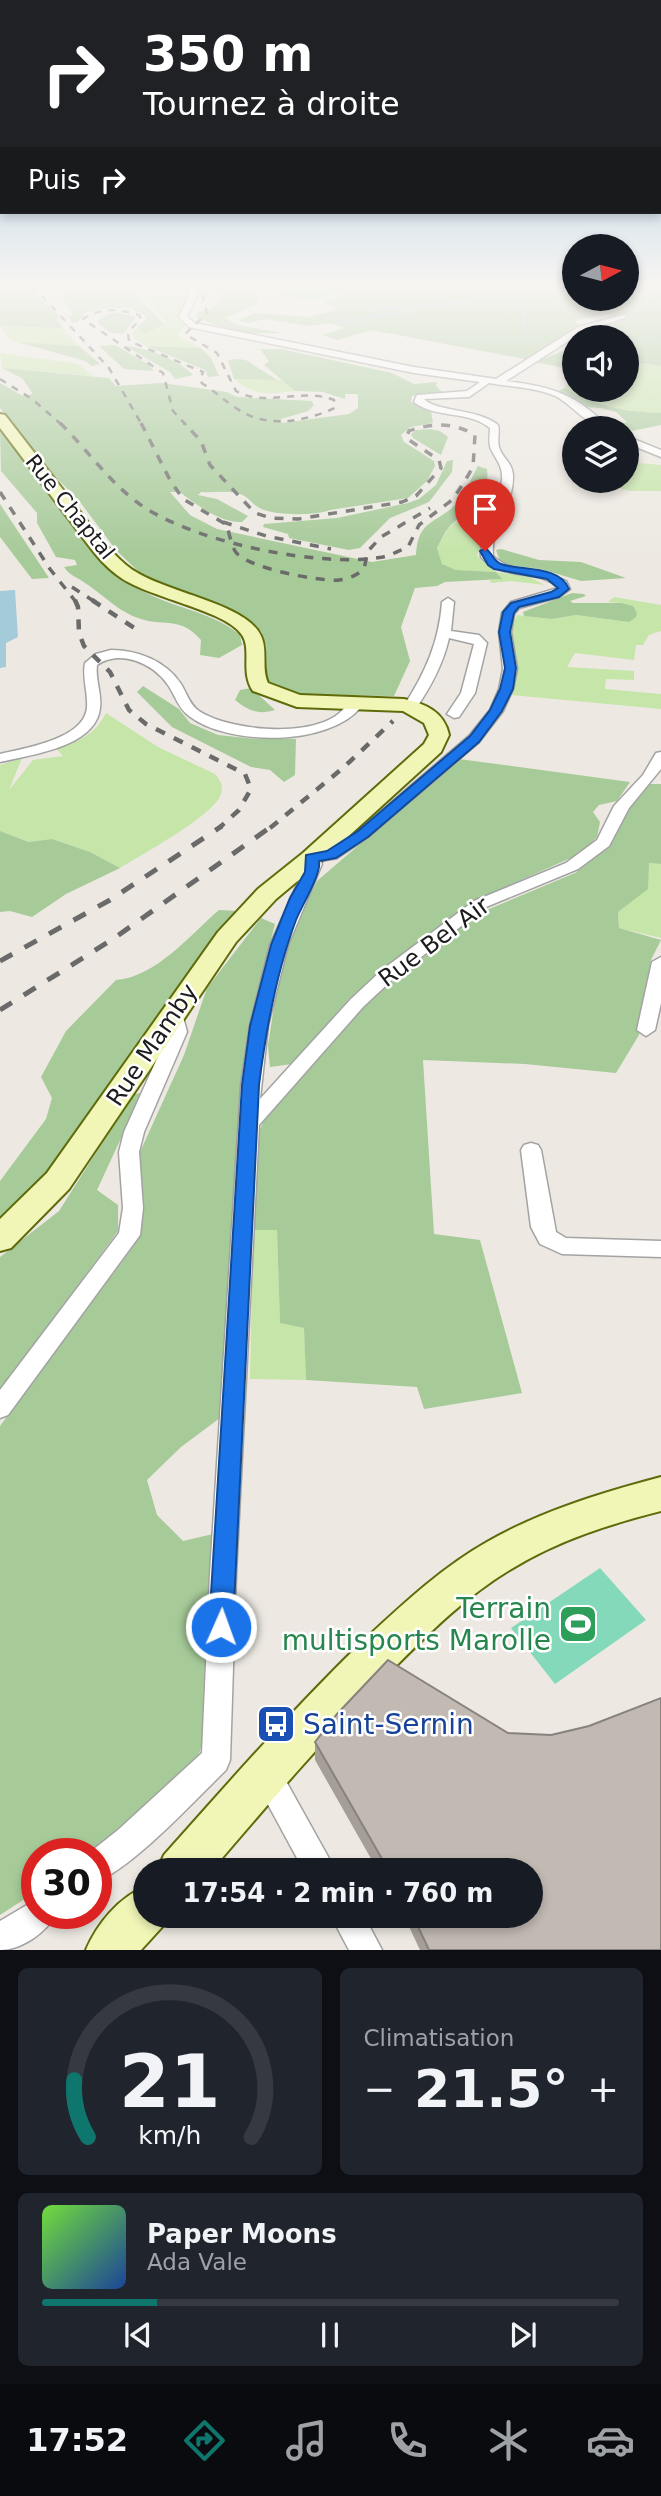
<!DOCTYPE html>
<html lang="fr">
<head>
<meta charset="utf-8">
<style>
	:root { --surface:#171b24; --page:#20242c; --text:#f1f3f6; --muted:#9ea1a6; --line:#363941; --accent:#0f766e }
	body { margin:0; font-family:"DejaVu Sans",sans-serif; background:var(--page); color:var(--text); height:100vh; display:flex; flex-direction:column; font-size:26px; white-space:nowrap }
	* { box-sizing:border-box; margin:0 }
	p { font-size:23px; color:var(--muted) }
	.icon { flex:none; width:38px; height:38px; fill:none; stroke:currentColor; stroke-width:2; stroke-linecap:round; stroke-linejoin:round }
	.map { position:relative; height:1950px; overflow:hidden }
	.drawer { display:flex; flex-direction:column; gap:18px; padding:18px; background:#0d0f14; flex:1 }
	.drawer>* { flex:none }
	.banner { position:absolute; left:0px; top:0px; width:662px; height:214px; box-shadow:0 4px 10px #0003; background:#202124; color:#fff; overflow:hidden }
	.needle { width:46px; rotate:83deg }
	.controls { position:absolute; left:562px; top:234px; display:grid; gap:14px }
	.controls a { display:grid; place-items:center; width:77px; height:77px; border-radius:50%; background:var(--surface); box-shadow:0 4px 10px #0003; font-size:35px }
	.speed { position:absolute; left:21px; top:1838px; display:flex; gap:14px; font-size:35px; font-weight:700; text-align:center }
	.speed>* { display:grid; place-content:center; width:91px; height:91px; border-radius:50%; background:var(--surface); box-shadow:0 4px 10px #0003; line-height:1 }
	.speed .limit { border:10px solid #d22; background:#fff; color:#111 }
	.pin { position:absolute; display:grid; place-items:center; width:60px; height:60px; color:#fff; margin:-72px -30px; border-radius:50% 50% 50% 0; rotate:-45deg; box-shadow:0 0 7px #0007 }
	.pin .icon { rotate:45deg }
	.me { position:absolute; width:77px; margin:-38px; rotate:2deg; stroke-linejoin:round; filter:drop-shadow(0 0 5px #0008) }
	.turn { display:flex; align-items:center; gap:24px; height:147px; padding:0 28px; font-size:32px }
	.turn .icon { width:91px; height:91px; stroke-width:2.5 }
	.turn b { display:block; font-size:49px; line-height:60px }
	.then { display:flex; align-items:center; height:66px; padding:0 28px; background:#0003; gap:14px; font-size:26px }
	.big { font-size:52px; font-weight:700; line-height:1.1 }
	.drawer .card { flex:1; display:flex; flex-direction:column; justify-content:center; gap:10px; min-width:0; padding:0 24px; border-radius:10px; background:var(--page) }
	.drawer .dial { align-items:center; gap:0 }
	.dial svg { height:182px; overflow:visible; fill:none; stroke:var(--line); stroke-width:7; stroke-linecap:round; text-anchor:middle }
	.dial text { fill:var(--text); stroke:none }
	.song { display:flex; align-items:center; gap:21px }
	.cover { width:84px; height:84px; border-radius:10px; background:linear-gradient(135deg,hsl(100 70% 55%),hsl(220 70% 35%)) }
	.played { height:7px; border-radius:4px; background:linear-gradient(90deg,var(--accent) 20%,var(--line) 20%) }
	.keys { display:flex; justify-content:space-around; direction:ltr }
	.heat { display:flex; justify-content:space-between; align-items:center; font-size:38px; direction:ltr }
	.drawer .tiles { flex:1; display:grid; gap:18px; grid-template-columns:1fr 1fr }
	.card:last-child { grid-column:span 2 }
	.trip { position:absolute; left:133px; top:1858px; width:410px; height:70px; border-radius:35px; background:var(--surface); box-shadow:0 4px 10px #0003; font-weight:700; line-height:70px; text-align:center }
	.tab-bar { display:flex; height:112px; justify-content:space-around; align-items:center; background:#090b0e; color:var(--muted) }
	.tab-bar .icon { width:49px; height:49px }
	.tab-bar .active { color:var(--accent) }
	.tab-bar b { font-size:32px; color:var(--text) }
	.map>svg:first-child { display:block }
	.grass { fill:#c5e5a9 }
	.forest { fill:#a6ca98 }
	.pitch { fill:#83d9b9 }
	.water { fill:#a4cbd9 }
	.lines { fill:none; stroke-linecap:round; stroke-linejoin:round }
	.stream { stroke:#a4cbd9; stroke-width:2.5 }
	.street-casing { stroke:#a3a3a3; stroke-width:3 }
	.secondary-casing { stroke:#5f6b0a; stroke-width:4 }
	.street { fill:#fff; fill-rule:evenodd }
	.secondary { fill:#f1f6b7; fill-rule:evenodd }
	.rail-far3 { stroke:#6a6a6a; stroke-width:2.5; stroke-dasharray:7 7; stroke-linecap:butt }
	.rail-far2 { stroke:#6a6a6a; stroke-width:3.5; stroke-dasharray:9 9; stroke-linecap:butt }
	.rail-far1 { stroke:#6a6a6a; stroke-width:4.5; stroke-dasharray:10 10; stroke-linecap:butt }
	.rail { stroke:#6a6a6a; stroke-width:5; stroke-dasharray:14 14; stroke-linecap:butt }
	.wall { fill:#a69f99 }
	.building { fill:#c1b9b2; stroke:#87827d; stroke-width:2 }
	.route { fill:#1a73e8; stroke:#114b97; stroke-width:2 }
	.labels { text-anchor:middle; stroke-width:5; stroke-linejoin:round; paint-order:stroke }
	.far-street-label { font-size:21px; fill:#1c1c1c; stroke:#fff }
	.street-label { font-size:24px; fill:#1c1c1c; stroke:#fff }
	.near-leisure-label { font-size:28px; fill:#27864d; stroke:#fff; text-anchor:end }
	.near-transit-label { font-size:28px; fill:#164399; stroke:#fff; text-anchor:start }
</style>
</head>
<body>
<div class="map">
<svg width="661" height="1950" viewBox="0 0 661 1950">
	<rect width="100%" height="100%" fill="#ede9e2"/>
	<path class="grass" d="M138 285H183L187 293 178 317 185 326 178 335 201 348 146 346 133 338 132 332 137 327 145 333 164 325 166 321 139 292Z
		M0 326 63 328 79 346 17 342 10 339Z
		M0 353 72 363 80 365 93 376 2 368Z
		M640 363 661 366V413C625 412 596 406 565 388L574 377V390H626L627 365Z
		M234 379 283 380 295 391C267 394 257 397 234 379Z
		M627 462 661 465V491H629L605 483 626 481Z
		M478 506 492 509 477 556 496 572 529 577 545 585 510 581 491 583 490 580 501 579 496 572 456 570 442 564 437 548 449 527Z
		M614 597 661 605V631L649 635 643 645H636L634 660 575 653 567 667 634 671V680L606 679 605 689 661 694V709L511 695 517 668 509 633 517 615 552 619 576 615 629 622 621 603 608 602Z
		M106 713 158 747 215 774C220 780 224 786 221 794 215 815 141 855 120 868L90 852 52 839 30 842 0 831V765L22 758 9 790 33 760 63 756 56 748C79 741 94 736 106 713Z
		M649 863 661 864V938L619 928 618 912 647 889Z
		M253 1230H277L280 1323 304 1328 306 1380 250 1379Z"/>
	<path class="forest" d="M0 285H26L59 316 57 320 63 328 0 326Z
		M88 285H134L133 293 165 325 145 333 137 327 146 320V316C129 304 103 308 85 313L78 322 72 323 69 317 74 312 70 310 62 297Z
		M209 285H259L257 304 225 318 237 325 282 333H241L196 318 198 312 209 309 224 299 209 289Z
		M364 285H574V299H626L627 285H661V366L640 363 627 365 626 338H574V370L536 362C548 355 562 354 572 345L566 343C583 329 601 324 622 319L604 314 575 321 579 325 530 360 372 330 337 340 323 335 345 328 331 323 307 326 267 319 247 323 239 320 256 313 308 317 340 309 323 303 325 301Z
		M113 312 136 317 123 334 111 333 99 324 98 320Z
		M17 342 79 346 100 364 92 366 85 361Z
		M115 345 148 364 154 371 124 369 99 346Z
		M125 346C145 347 179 360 193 375L175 379 170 372Z
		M146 346 201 348 211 358 219 376 208 377 205 370Z
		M260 349H281L392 373 414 384 437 382 436 386 443 393 412 396 411 402 431 411 433 423 411 427 401 435 404 442 434 461 435 466 427 481 408 498 330 510C316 516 270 516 258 507 251 503 249 497 240 494 229 490 213 493 201 492L198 495 217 499 248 516 242 522C221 523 196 505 180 492H170L190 515 217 529 372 562 416 555C418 520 434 525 455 505 465 495 471 478 478 466L487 469C491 509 469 505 449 527 444 533 441 541 437 548L442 564 456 570 496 572 502 579 445 582 437 586 415 588 401 627 410 661 394 696 297 695 267 685 266 647 262 633 249 621 159 584 139 572 116 550 80 502 43 464 0 408V383L23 396 33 394 22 378 2 368 109 378 116 386 162 383 227 392 237 397 312 401 314 405 308 411 281 419 282 423 349 414 358 408V394H345V399L323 392 295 391 264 365 269 361Z
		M237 359 246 360 277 380 234 379 228 360Z
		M565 388C596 406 625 412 661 413V425L627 432 626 429 612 427 627 422 616 412 600 408 584 407 558 391Z
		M0 429 97 556C114 573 133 588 155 597 184 610 215 614 240 635L242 645 219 658 200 655 201 640C180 616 166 627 141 619 118 612 104 595 85 583 76 576 71 577 64 567L77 565 75 560 56 557 37 523V513L1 471Z
		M430 429 440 431 448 437 441 455 413 438 411 434 416 430Z
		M453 460 452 472 429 502 390 518 360 548 349 550 289 538 288 534 263 527 264 524 337 518 408 503 419 499 436 485 447 461Z
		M0 504 49 578 32 579 0 537Z
		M501 549 539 560 581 562 626 578 581 581 541 569 501 564 496 550Z
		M572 593 584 594 586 596 570 601 573 603H621L633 606 637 613 636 617 629 622 576 615 552 619 524 616 523 612Z
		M143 686 179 709 190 723 218 735 256 739H296L295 775 284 782 270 770 251 767 172 727 137 692Z
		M251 688 275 710C258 715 249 711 235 700L240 690Z
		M459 759 630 782 617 801 599 805 593 812 600 822 597 837 582 853 485 896 447 921 349 999 292 1064 270 1067 268 1046 275 999 292 931 317 881Z
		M649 784H661V864L649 863 648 889 618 912 619 928 661 940 651 960 639 1035 616 1073 525 1064 423 1060 434 1234 480 1240 522 1393 424 1409 417 1387 306 1380 304 1328 280 1323 277 1230H253L255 1142 263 1122 370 1000 477 914 575 873 609 847 620 828 625 810Z
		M0 831 29 842 52 839 90 852 120 868 66 894 32 917 10 911 0 912Z
		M219 910 237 911 183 980 48 1175 0 1227V1181L46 1119 52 1098 41 1077 66 1031 116 980C156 977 190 935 219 910Z
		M261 918 275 924 250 1022 241 1081 220 1418 181 1447 147 1480 157 1515 183 1541 213 1534 207 1727 197 1761 112 1836 88 1853H37V1891L0 1915V1426L133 1247 142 1208 140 1152 184 1055 207 988Z
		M142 1093 97 1190 118 1205V1231L0 1391V1257L59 1211 133 1094Z"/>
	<path class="pitch" d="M291 285H356L318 300 275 294Z
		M600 1568 646 1620 555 1684 511 1628Z"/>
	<path class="water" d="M15 590 18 637 6 643V667L0 668V591Z"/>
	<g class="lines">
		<path class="stream" d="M626 286 641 285
			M367 310C436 307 505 295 574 291
			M336 323 421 309
			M525 333 523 317 526 311 520 308 519 302 528 297"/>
		<defs>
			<path id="street" d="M186 285H194L197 295 187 317 195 323 414 367 496 379 578 327 623 315 627 317 584 331 506 381C554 387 575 394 611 429 588 429 574 405 555 396 535 387 510 387 489 383L469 397 424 399C436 412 477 408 498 425 500 431 497 440 499 447 502 458 513 463 513 476 514 505 490 527 493 556 512 574 543 569 566 581L570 589 559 597 519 608 514 614 511 632 517 669 513 689 503 711 479 742 368 837 337 858 321 861 322 864 288 945 268 1025 260 1099 351 999 382 970 474 901 566 863 597 840 614 806 643 775 656 753 661 752V769L629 808 609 846 578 869 486 907 394 978 363 1007 259 1125 236 1574 230 1760 226 1770C194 1801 135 1866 96 1882V1853H89L118 1830 202 1753 210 1574 241 1085 250 1025 270 945 306 864 303 858 305 855 327 851 358 831 469 736 490 710 499 689 503 669 499 632 502 613 511 602 558 588C541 568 503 582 481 557 479 528 500 507 502 479 503 466 496 460 491 449 488 443 490 434 490 428 468 410 436 419 414 402L417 395 467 391 480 382 414 373 189 327 179 317 189 295Z
				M626 436 661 450V457L626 443Z
				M448 598 454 602 451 631 479 635 487 643 475 693 459 717 454 718 447 714 461 693 474 644 449 638C443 665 430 688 415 710H405L403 707C425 674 439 642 442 602Z
				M111 650C138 650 166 661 181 684 187 694 190 705 199 711 230 732 332 742 349 700H359L361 707C328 747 228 746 189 716 178 708 175 695 168 685 153 663 120 649 97 665 95 679 102 694 100 708 96 747 30 755 0 762V754C25 748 85 739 87 707 88 692 82 678 85 663L96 654Z
				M661 957V1003L655 1030 646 1036 637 1030 652 962Z
				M173 1007 182 1013 187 1032 144 1132 139 1152 143 1208 140 1235 8 1415 0 1418V1390L119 1233 123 1208 119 1152 124 1132 169 1032 164 1013Z
				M531 1143 538 1145 541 1150 556 1232 566 1238 661 1241V1257L562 1254 540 1244 531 1227 521 1150 524 1145Z
				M267 1760 277 1765 336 1871H304L252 1775 257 1765Z
				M37 1899V1913H56C48 1932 21 1950 0 1950V1921Z
				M331 1916H364L382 1950H349Z"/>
			<path id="secondary" d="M0 414 5 415C28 445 51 474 74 504 90 525 106 548 126 565 159 593 245 601 261 636 268 651 261 668 268 683L300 695 404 699C425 704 444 711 449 735L441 752 319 863 276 899 236 942 69 1189 11 1248 0 1251V1219L47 1173 218 932 258 889 303 853 424 744 429 735 424 723 403 711 297 707 253 691C240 672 252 650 242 635 225 609 146 598 117 575 97 560 83 537 68 518 45 488 23 458 0 428Z
				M661 1477V1511C610 1524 559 1540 513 1568 467 1595 429 1633 392 1670 328 1734 269 1803 211 1871H157L164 1855C229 1782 293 1709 363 1641 402 1605 441 1568 487 1542 541 1511 601 1493 661 1477Z
				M145 1887V1916H166L162 1927 141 1950H86C97 1924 119 1897 145 1887Z"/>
		</defs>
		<use href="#street" class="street-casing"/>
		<use href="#secondary" class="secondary-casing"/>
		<use href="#street" class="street"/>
		<use href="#secondary" class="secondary"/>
		<path class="rail-far3" d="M32 285 109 368 142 425
			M0 379 32 399 62 425
			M186 425 173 411 163 373 83 319C100 307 120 309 139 315L141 319 128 332 129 341 203 372 200 381 203 384C216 392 226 402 239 410 269 429 305 421 335 408L334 400C302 387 266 408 236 391L217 353 185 334 207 313 200 285"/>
		<path class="rail-far2" d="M60 423C89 451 112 487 147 509 201 543 320 568 383 557 392 555 400 550 408 547L419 525 452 500 463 484 473 467 475 435C454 422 431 423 409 431L406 438 439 460 441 468 416 496 402 502 298 519 271 518 255 513 210 465 201 441 184 423
			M141 423 170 480 183 499 227 525C229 533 231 544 235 551 245 568 321 582 339 580 349 579 357 575 364 569L368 551 381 537 430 508
			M0 492 50 569 76 602
			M223 522 266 536 331 549
			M72 587 95 602"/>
		<path class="rail-far1" d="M75 600 78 607 79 633 84 646 110 672 129 710 146 724 245 774 251 789 239 810 219 828
			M92 600 139 631
			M270 828 343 768 393 721"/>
		<path class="rail" d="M0 961 110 900 222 826
			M0 1010 113 939 272 826"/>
	</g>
	<path class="wall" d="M388 1660 508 1733 551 1735 589 1726 661 1698V1950H420L404 1916H530V1871H378L315 1760V1742L337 1714Z"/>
	<path class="building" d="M388 1660 508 1733 551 1735 589 1726 661 1698V1950H429L413 1916H530V1871H389L315 1742 337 1714Z"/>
	<linearGradient id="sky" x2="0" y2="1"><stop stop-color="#8dbde2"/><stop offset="0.51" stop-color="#f7f5f2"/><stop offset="1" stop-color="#f7f5f2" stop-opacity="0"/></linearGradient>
	<rect width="661" height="558" fill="url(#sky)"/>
	<path class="route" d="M485 548C492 552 493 561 501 564 520 571 560 565 569 589L559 597 519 607 514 613 510 632 516 668 513 689 502 711 479 742 368 837 336 858 319 861C322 873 301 907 296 920 276 973 266 1029 259 1085L233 1627 230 1635 221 1639 212 1635 209 1627 242 1085 250 1026 271 945 290 898 305 872 306 855 327 851 358 831 470 736 490 710 500 689 505 668 499 632 503 612 511 603 551 592 558 588 547 579 494 569 488 565 480 551Z"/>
	<defs>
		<symbol id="stadium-square" viewBox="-11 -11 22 22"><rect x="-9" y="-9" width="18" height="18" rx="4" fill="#2e9e5b" stroke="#fff"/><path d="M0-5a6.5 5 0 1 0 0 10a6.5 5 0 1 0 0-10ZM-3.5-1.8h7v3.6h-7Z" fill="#fff"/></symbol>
		<symbol id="bus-square" viewBox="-11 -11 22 22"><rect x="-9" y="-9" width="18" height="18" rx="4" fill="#1a4fb4" stroke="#fff"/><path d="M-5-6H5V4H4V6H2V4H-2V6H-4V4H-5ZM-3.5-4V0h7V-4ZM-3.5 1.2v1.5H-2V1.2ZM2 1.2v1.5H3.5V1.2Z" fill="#fff"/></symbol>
	</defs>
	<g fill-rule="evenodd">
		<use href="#stadium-square" x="556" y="1602" width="44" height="44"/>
		<use href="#bus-square" x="254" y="1702" width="44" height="44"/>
	</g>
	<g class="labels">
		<g class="far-street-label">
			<text transform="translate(70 507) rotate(51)" y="7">Rue Chaptal</text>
		</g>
		<g class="street-label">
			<text transform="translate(434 942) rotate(-37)" y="8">Rue Bel Air</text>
			<text transform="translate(152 1045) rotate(-56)" y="8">Rue Mamby</text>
		</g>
		<g class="near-leisure-label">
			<text x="551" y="1618">Terrain<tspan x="551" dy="32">multisports Marolle</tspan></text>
		</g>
		<g class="near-transit-label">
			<text x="303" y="1734">Saint-Sernin</text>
		</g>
	</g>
</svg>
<div class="controls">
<a><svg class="needle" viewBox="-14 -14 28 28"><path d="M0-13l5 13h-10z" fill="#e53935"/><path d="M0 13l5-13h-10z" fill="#9ea1a6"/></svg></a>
<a><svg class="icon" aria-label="sound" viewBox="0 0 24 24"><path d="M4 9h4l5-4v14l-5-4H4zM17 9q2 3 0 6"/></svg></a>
<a><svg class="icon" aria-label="layers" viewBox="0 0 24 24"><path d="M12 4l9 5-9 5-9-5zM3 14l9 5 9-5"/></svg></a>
</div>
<div class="speed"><div class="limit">30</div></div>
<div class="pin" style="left:485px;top:551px;background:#d93025"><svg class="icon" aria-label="arrive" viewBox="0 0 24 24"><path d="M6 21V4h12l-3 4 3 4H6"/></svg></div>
<svg class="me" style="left:221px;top:1627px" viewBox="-20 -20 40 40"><circle r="17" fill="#1a73e8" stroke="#fff" stroke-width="3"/><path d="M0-11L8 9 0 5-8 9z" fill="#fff"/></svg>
<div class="trip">17:54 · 2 min · 760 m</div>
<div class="banner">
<div class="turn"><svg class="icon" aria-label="right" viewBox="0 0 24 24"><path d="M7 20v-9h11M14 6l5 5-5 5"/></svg><div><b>350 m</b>Tournez à droite</div></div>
<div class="then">Puis<svg class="icon" aria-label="right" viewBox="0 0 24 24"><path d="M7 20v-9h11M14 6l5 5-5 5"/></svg></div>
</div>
</div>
<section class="drawer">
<div class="tiles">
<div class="card dial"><svg viewBox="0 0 100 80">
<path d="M14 69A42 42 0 1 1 86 69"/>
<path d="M14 69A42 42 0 0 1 8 44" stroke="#0f766e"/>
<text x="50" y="56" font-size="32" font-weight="700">21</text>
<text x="50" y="72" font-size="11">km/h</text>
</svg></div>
<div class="card"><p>Climatisation</p>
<div class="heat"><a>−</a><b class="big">21.5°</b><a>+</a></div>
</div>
<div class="card">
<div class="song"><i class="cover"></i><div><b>Paper Moons</b><p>Ada Vale</p></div></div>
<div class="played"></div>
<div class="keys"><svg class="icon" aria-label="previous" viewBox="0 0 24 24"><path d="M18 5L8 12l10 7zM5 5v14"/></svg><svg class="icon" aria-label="pause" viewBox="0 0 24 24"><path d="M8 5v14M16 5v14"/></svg><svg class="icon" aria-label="next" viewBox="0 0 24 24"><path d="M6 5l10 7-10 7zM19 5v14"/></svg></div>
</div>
</div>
</section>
<nav class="tab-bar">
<b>17:52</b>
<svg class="icon active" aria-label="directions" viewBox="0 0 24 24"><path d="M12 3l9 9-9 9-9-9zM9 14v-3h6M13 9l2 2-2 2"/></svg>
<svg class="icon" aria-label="music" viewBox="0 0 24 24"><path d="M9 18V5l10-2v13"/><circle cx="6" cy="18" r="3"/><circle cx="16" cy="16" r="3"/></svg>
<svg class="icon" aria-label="phone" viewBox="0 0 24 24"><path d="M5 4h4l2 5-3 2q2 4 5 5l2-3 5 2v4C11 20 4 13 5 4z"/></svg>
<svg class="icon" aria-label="climate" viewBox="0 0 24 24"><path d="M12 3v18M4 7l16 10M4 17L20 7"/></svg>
<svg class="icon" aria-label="car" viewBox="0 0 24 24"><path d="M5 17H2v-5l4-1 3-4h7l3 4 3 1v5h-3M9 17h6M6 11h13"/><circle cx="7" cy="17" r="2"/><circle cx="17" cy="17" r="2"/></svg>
</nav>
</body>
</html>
